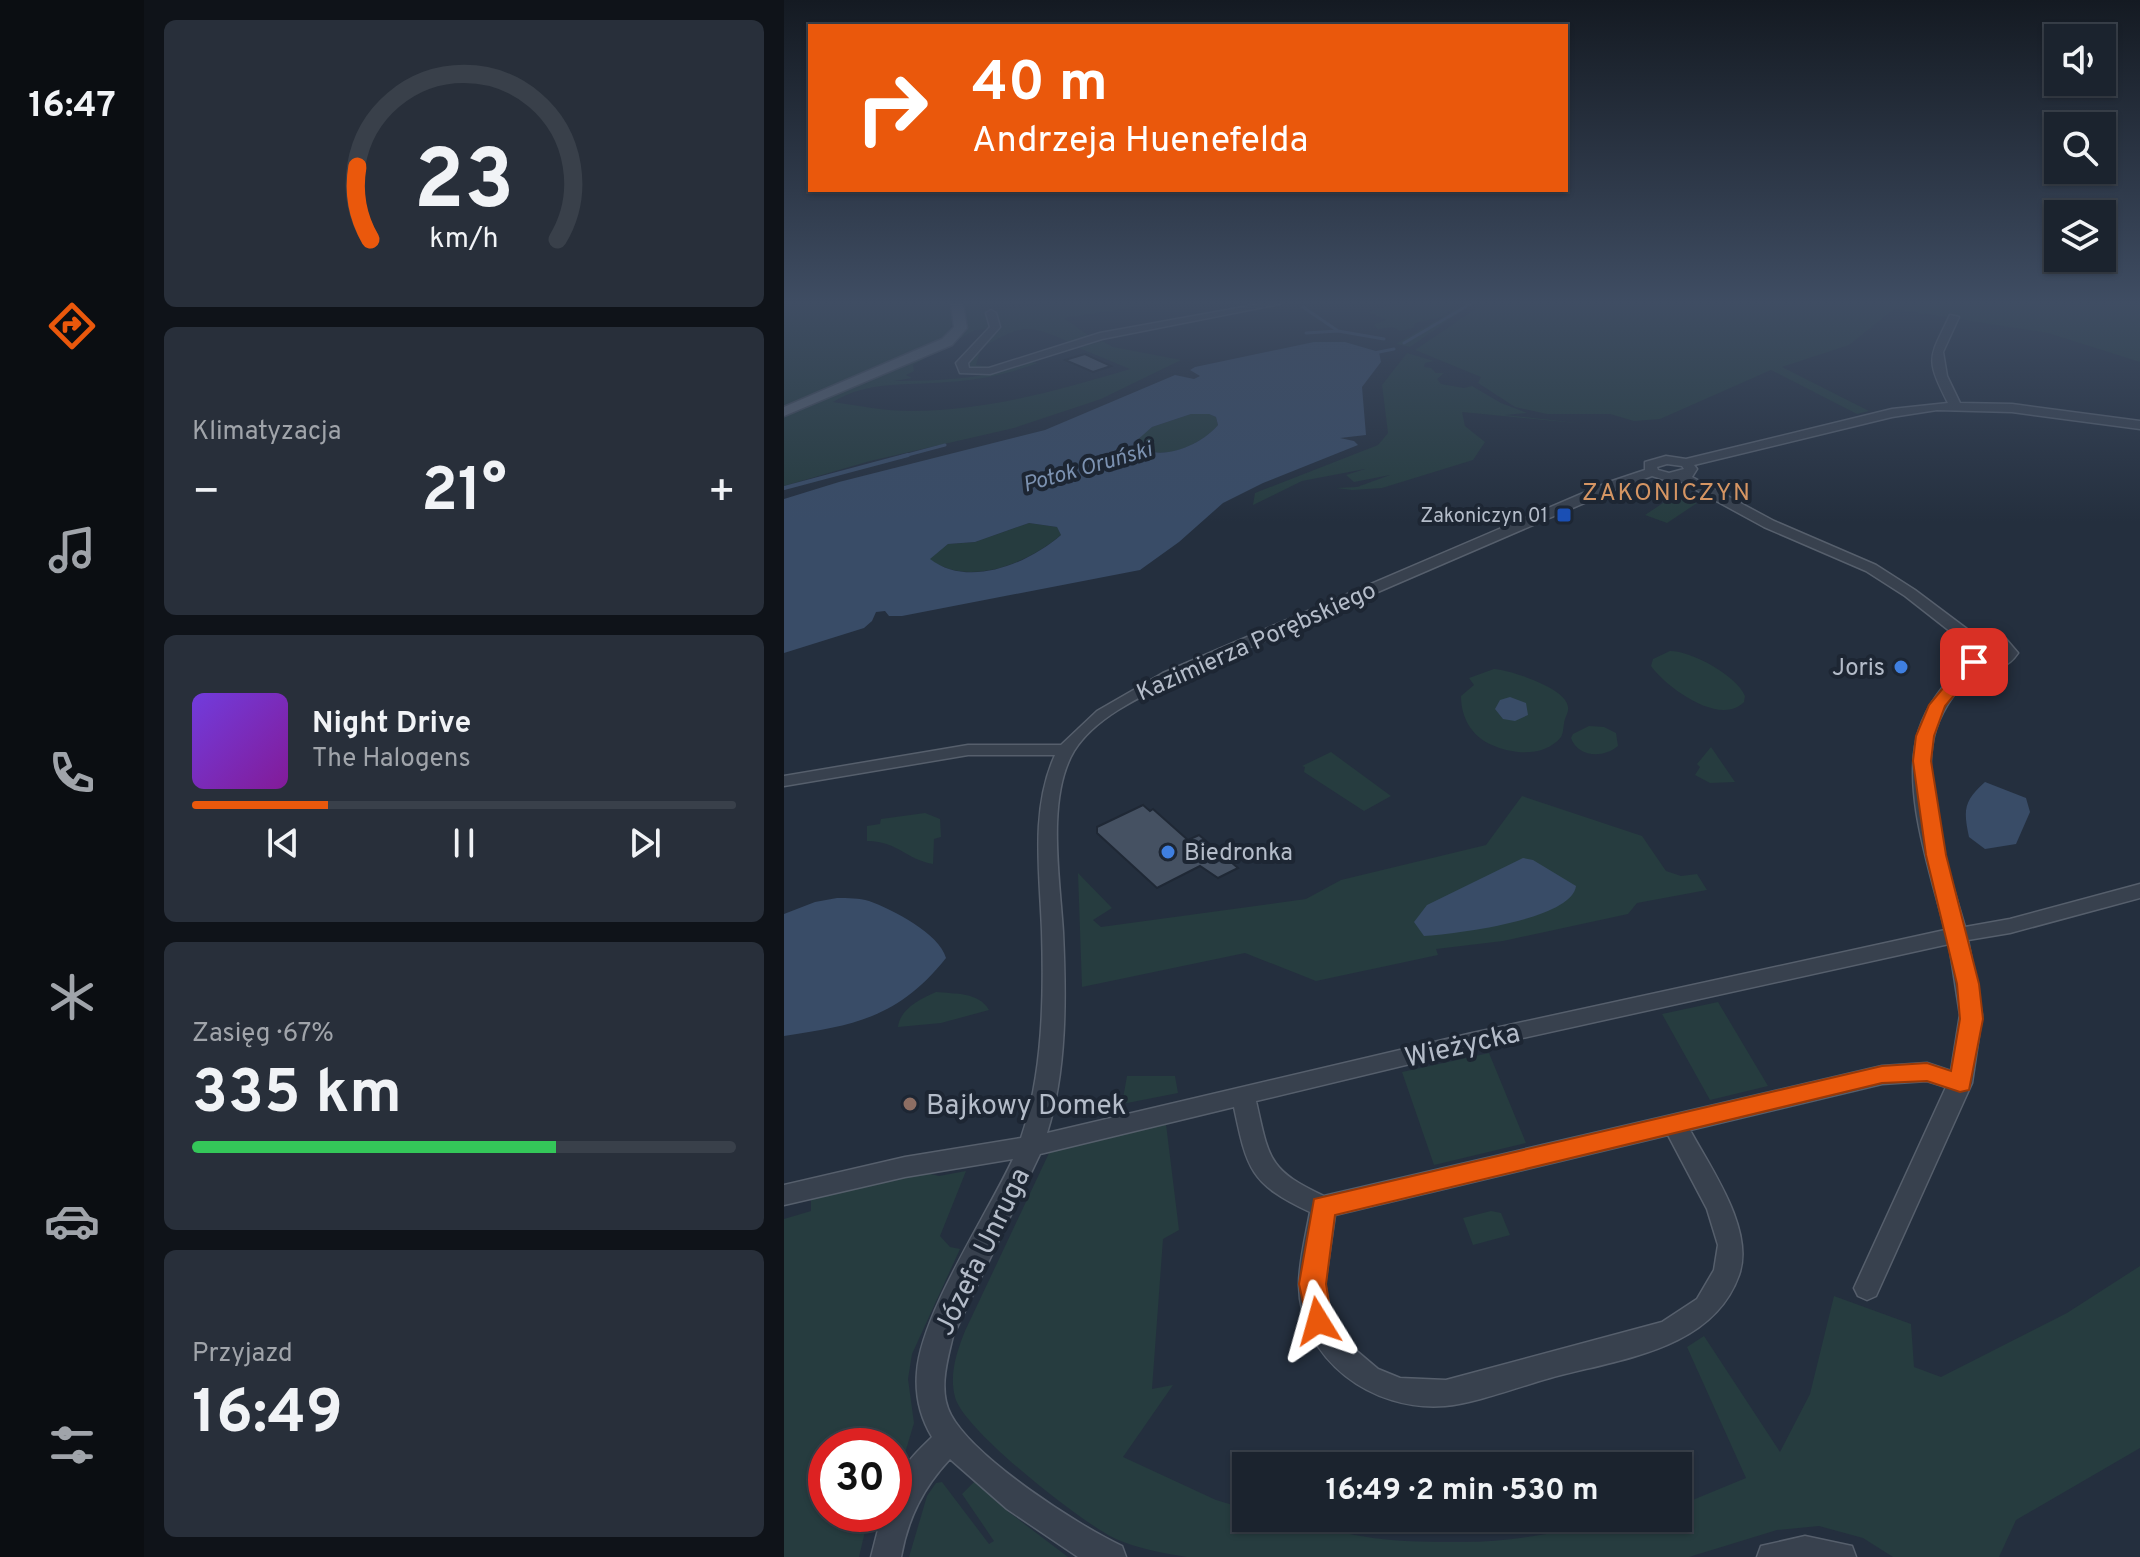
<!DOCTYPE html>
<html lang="pl">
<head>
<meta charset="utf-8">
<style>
	:root { --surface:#1b232e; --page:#282f3a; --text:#f1f3f6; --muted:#a0a4aa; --line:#39404a; --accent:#ea580c }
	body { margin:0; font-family:Overpass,sans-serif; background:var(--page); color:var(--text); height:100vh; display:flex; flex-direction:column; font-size:30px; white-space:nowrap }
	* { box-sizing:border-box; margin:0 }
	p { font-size:26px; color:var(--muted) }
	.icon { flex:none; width:44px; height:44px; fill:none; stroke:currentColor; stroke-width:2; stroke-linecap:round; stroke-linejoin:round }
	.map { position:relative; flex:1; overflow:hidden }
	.details { display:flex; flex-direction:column; gap:20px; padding:20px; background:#0f1319; width:640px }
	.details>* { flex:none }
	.top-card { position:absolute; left:24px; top:24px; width:760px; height:168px; border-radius:0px; box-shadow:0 2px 6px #0004,0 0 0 2px var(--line); background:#ea580c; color:#fff; overflow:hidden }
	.controls { position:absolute; left:1260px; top:24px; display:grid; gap:16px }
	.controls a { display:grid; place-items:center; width:72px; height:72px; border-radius:0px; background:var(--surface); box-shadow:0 2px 6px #0004,0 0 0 2px var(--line); font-size:40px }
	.speed { position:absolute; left:24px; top:1428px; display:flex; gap:16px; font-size:40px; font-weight:700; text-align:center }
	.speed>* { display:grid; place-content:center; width:104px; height:104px; border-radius:50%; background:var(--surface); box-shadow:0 2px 6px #0004,0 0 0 2px var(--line); line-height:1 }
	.speed .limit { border:12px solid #d22; background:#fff; color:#111 }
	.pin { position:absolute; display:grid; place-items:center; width:68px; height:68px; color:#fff; margin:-34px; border-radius:16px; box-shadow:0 4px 12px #0006 }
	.me { position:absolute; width:88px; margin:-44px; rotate:352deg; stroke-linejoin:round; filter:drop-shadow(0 0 6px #0008) }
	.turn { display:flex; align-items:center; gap:28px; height:168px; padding:0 32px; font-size:36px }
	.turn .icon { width:104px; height:104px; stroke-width:2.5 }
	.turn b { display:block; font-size:56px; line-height:68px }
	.big { font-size:60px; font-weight:700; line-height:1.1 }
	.details .card { flex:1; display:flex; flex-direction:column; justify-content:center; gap:12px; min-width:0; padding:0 28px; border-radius:12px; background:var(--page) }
	.details .dial { align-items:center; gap:0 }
	.dial svg { height:208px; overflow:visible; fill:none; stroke:var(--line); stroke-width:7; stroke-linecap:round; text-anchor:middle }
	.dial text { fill:var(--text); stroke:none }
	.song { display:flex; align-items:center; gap:24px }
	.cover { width:96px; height:96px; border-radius:12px; background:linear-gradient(135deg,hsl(260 70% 55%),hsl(290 70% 35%)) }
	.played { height:8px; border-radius:4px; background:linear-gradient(90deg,var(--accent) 25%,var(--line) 25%) }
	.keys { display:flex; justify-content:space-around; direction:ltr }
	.heat { display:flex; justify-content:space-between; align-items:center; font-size:44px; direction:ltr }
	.charge { height:12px; border-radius:6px; background:linear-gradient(90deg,#34c759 67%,var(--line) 0) }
	.trip { position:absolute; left:448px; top:1452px; width:460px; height:80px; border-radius:0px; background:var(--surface); box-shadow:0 2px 6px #0004,0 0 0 2px var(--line); font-weight:700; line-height:80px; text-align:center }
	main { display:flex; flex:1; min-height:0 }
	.dock { display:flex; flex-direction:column; width:144px; justify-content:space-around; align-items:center; background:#0b0e12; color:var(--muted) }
	.dock .icon { width:56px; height:56px }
	.dock .selected { color:var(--accent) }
	.dock b { font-size:36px; color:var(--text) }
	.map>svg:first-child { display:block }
	.green { fill:#263c3f }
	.water { fill:#394c67; fill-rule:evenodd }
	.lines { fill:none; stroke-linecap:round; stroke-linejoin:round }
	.stream-far1 { stroke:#394c67; stroke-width:3 }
	.stream { stroke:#394c67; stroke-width:4 }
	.building { fill:#455162; stroke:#1f2835; stroke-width:2 }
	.minor-casing { stroke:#565f6c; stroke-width:3 }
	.major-casing { stroke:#414a57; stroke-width:3 }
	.minor { fill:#38414e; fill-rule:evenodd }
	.major { fill:#56606e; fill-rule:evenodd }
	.route { fill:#ea580c; stroke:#983908; stroke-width:2 }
	.transit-dot { fill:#1a4fb4; stroke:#1d2633; stroke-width:3 }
	.shop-dot { fill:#3f7fe0; stroke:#1d2633; stroke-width:3 }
	.education-dot { fill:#8d6e63; stroke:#1d2633; stroke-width:3 }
	.labels { text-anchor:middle; stroke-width:8; stroke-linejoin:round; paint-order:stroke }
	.far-poi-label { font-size:20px; fill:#b4bcc9; stroke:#1d2633; text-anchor:end }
	.far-water-label { font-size:22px; font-style:italic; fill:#7c92b1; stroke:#1d2633 }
	.far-quarter-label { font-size:24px; letter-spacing:2px; fill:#d59563; stroke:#1d2633 }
	.street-label { font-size:24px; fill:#b4bcc9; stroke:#1d2633 }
	.poi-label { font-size:24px; fill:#b4bcc9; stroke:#1d2633; text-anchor:end }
	.near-street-label { font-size:28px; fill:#b4bcc9; stroke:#1d2633 }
	.near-poi-label { font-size:28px; fill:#b4bcc9; stroke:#1d2633; text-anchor:start }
</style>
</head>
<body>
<main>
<nav class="dock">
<b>16:47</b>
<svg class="icon selected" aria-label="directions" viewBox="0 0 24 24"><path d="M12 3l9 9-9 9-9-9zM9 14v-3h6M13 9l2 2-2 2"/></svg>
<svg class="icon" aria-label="music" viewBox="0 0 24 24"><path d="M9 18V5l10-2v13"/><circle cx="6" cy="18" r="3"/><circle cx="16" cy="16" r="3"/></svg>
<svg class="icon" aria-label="phone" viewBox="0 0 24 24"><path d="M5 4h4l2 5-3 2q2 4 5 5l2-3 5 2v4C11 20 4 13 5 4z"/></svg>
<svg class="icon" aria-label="climate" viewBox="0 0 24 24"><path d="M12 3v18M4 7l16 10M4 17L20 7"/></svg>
<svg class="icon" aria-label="car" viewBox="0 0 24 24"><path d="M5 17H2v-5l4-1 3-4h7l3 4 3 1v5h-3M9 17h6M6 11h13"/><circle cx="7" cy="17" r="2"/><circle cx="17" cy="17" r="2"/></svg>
<svg class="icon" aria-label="filters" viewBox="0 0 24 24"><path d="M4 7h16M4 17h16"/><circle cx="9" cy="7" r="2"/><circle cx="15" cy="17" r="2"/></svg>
</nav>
<section class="details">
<div class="card dial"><svg viewBox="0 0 100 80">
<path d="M14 69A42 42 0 1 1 86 69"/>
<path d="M14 69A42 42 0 0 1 9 41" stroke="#ea580c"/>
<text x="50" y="56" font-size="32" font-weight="700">23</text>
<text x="50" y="72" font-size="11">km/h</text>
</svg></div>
<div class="card"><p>Klimatyzacja</p>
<div class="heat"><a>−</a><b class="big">21°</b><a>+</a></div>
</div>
<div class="card">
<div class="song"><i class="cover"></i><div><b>Night Drive</b><p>The Halogens</p></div></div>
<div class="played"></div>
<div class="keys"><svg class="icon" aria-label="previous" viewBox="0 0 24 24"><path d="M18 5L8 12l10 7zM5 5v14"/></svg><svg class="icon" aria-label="pause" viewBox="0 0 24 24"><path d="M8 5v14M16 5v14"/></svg><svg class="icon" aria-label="next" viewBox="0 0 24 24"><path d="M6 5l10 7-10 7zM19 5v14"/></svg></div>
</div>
<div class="card"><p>Zasięg · 67%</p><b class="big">335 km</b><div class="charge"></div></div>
<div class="card"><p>Przyjazd</p><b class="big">16:49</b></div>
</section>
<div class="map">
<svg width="1356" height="1557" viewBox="0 0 1356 1557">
	<rect width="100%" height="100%" fill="#242f3e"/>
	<path class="green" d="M0 304H164C170 319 170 330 156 340L0 407Z
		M178 304H194L196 310 202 309 207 329 191 330 129 365 130 371 122 375 128 378 110 381C157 381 203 379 247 362L254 363C224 374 195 380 163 382 122 386 85 380 49 402 75 406 101 411 128 411 202 411 276 390 346 369L295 348 318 341 329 347 397 360 317 399 230 428 86 461 0 486V415L168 342 183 326Z
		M270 304H370L280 318 305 336 285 342C241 323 239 325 197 348L192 365 214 368 192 371 182 367 188 354H193L192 350 214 330V320L210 313 213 310Z
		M614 304H675L658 317 674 307 682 308 626 347 612 344 658 317 631 323 629 328 616 331 609 327 594 329 589 325 602 320 584 312Z
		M699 304H1356V362L1264 333 1110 309 1065 345 998 367 1085 411 1073 414 987 370 876 419 850 421 826 414H763L731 407 694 383 697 377 631 350Z
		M623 353 650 361 641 363 640 367 647 368 652 373H660L653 379 657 384 680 388 688 386 717 403 743 413 721 415 802 424 678 412 681 426 701 442 689 460 598 488 568 490 552 488 573 487 606 475 570 482 562 475 581 469 518 481 469 505 471 493 594 445 604 433 598 385Z
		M407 414H425L432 417 434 425C417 446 371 466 350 441L368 427Z
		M891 495 913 503 883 523 861 515Z
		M245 523 273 527 277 535C244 563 185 588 145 559L164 544 191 542Z
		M886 651C908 651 953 676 961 696L960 702C936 727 882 687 867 666L869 659Z
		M710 669C726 670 783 688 784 707 785 711 782 716 781 719 779 725 780 732 777 737 760 758 728 754 708 745 687 736 677 717 677 696L690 685 685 678Z
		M805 726 820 727 832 733 834 746C820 758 794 758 787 738L789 734Z
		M927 747 951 782 926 783 911 775 916 767 913 764Z
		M547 752 607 796 580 811 520 772 521 767 518 766Z
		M738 796 858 836 882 871 897 876 913 874 923 890 853 903 844 914 719 941 652 949 654 955 532 981 461 953 298 987 294 873 328 908 309 920 317 927 522 899 557 880 702 845Z
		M141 813 156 819 157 837 150 839 149 864C121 859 116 842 83 841V826L96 824 97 819Z
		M152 992C171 994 195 992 205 1010L157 1023 114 1027C116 1009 136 999 152 992Z
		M934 1002 984 1086 926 1100 878 1014Z
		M705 1053 742 1143 650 1165 618 1072Z
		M343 1076H391L394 1093 338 1104Z
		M382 1124 395 1230 379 1239 368 1389 389 1385 339 1457 432 1500 462 1509V1518C505 1518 546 1532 589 1538 617 1542 647 1542 675 1542 749 1543 821 1518 894 1518V1506L962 1478 903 1347 920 1336 996 1452 1026 1394 1050 1296 1127 1324 1130 1367 1157 1377 1283 1313 1356 1266V1448L1232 1520 1215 1557H1109L1079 1538 1035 1526 993 1530 905 1557H403C379 1553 355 1549 332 1539 299 1524 179 1430 171 1397 165 1374 173 1351 181 1331L266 1151Z
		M182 1171 156 1236 166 1247 176 1249 128 1354 124 1379 130 1423 121 1453 110 1470V1446H42V1514H85L75 1557H0V1219L27 1211V1196L143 1173 155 1176Z
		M707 1211 717 1213 726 1235 689 1245 679 1218Z
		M191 1481 222 1510 284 1557H125L143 1496 152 1483 158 1482 205 1544 210 1541 178 1494Z"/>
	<path class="water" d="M530 342H561L595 352 597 362 578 387 582 435 556 438 570 441 574 445 479 483 439 503 395 542 356 570 118 616H105L101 611 92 612 88 621 80 628 0 653V499L55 482 261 430 391 375 410 379 416 376 406 370 411 367ZM407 414H425L432 417 434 425C418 445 371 466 351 442L368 427ZM245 523 273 527 277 535C245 563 185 589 146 559L164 544 191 542Z
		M726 697 742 703 744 715 731 721 719 719 711 709 716 700Z
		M1201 782 1242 798 1246 812 1232 844 1201 849 1185 837C1179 809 1180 801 1201 782Z
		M739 858 749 860 792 886C788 920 669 934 640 936L630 922 643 905Z
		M53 898C64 898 75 898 85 901 108 909 156 934 162 958 114 1018 71 1025 0 1036V914L31 902Z"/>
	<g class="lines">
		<path class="stream-far1" d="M519 307 554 331
			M522 333 554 331 600 339
			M620 343 686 304
			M590 353 610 349
			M116 457 161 445"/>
		<path class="stream" d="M0 488 124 455"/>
	</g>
	<path class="building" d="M301 354 327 366 309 372 281 360Z
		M359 805 366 811 369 809 404 840 415 835 454 868 434 878 416 866 373 888 313 833V827Z"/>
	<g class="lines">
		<defs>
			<path id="minor" d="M476 304H496L318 339 206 374 176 373 172 363 206 327 202 313 207 310 212 313 216 327 184 363 185 368H205L316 333Z
				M1166 315 1175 317 1159 352 1163 376 1176 403 1228 404 1356 421V429L1228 412 1153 410 1108 417 910 465 913 469 908 477 990 521 1092 565 1131 590 1187 632 1222 639 1234 653C1224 668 1211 671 1193 668 1176 686 1160 705 1152 729 1134 786 1165 871 1181 927L1226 919 1356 884V898L1226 933 1184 940 1198 1015 1188 1083 1092 1296 1083 1300 1074 1296 1070 1288 1162 1087 1143 1081 1098 1084 906 1130C927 1169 971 1230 955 1275 928 1351 834 1359 766 1378 737 1386 689 1404 661 1406 589 1412 516 1360 515 1285 515 1261 522 1235 526 1212 466 1184 463 1169 450 1107L256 1154 169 1336C163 1361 154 1391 167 1415 190 1458 293 1525 338 1546L342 1557H294L223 1509 166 1459C139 1488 124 1518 117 1557H87L98 1514H110C110 1475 120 1464 148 1437 136 1417 131 1395 133 1372 137 1314 203 1215 229 1159L121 1177 0 1205V1185L121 1157 237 1138C259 1074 260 998 258 931 256 873 246 810 271 755H184L0 786V776L184 745H277L313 711 379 673 825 482 861 470V462L882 456 902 459 1108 409 1164 403C1140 356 1146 358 1166 315ZM883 464 898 466 900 469 885 473 874 470 873 467ZM868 476 884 481 894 480 980 527 1082 571 1121 596 1172 636 1163 645 1169 655 1180 663C1161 683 1143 704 1135 730 1116 788 1147 873 1161 930L684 1034 263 1133C283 1071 282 996 279 932 276 880 262 798 290 751 314 713 367 692 406 673L835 488ZM1191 641 1210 645 1218 653 1210 659 1194 658 1179 645ZM1165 944 1176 1015 1167 1071 1143 1063 1098 1066 540 1196C484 1170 485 1159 472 1101L684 1050ZM884 1135 923 1209 934 1245 930 1270 913 1299 878 1322 662 1380 616 1378 594 1369 568 1347 547 1317 541 1284 551 1215Z
				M1021 1536 1068 1546 1072 1557H973L977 1546Z"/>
			<path id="major" d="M167 304H179L183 328 168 345 0 416V407L158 339 170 327Z"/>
		</defs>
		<use href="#minor" class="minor-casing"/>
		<use href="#major" class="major-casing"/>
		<use href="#minor" class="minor"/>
		<use href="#major" class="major"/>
	</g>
	<linearGradient id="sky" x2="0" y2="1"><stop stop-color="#141a22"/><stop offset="0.58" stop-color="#3f4d63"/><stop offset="1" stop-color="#3f4d63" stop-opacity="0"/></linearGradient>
	<rect width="1356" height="522" fill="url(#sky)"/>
	<path class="route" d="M1190 657 1198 662 1161 706 1150 736 1147 761 1162 855 1195 984 1199 1019 1185 1090 1176 1092 1143 1081 1098 1083 551 1215 542 1284 548 1321 544 1330 534 1334 525 1330 515 1284 530 1199 1098 1066 1143 1063 1167 1071 1176 1019 1173 984 1142 855 1129 761 1132 736 1145 705 1184 658Z"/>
	<rect class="transit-dot" x="772" y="507" width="16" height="16" rx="4"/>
	<g class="shop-dot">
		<circle cx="1117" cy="667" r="8"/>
		<circle cx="384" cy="852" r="8"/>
	</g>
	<circle class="education-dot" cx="126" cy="1104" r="8"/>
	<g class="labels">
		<g class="far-poi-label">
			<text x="764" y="522">Zakoniczyn 01</text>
		</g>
		<g class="far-water-label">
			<text transform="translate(303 466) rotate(-16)" y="8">Potok Oruński</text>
		</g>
		<g class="far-quarter-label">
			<text x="883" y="500">ZAKONICZYN</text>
		</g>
		<g class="street-label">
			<text transform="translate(472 641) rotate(-24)" y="8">Kazimierza Porębskiego</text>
		</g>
		<g class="poi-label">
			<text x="1101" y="675">Joris</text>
			<text x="400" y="860" text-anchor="start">Biedronka</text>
		</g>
		<g class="near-street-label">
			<text transform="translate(678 1044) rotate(-13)" y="10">Wieżycka</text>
			<text transform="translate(197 1251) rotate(-64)" y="10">Józefa Unruga</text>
		</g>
		<g class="near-poi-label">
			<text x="142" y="1114">Bajkowy Domek</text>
		</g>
	</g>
</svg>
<div class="controls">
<a><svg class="icon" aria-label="sound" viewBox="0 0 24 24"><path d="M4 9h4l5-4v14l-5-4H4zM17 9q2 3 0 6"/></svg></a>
<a><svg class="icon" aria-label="search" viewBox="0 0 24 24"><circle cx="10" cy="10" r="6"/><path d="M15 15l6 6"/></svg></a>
<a><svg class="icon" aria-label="layers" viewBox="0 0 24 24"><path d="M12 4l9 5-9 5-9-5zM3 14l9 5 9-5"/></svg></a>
</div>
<div class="speed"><div class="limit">30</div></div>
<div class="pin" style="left:1190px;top:662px;background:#d93025"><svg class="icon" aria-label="arrive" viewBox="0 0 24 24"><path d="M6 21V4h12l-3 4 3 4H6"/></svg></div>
<svg class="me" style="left:534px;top:1321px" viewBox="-20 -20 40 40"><path d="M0-17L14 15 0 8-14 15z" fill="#ea580c" stroke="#fff" stroke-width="4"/></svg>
<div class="trip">16:49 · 2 min · 530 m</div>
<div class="top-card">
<div class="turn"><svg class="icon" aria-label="right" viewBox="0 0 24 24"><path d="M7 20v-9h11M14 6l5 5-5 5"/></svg><div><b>40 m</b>Andrzeja Huenefelda</div></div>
</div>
</div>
</main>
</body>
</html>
